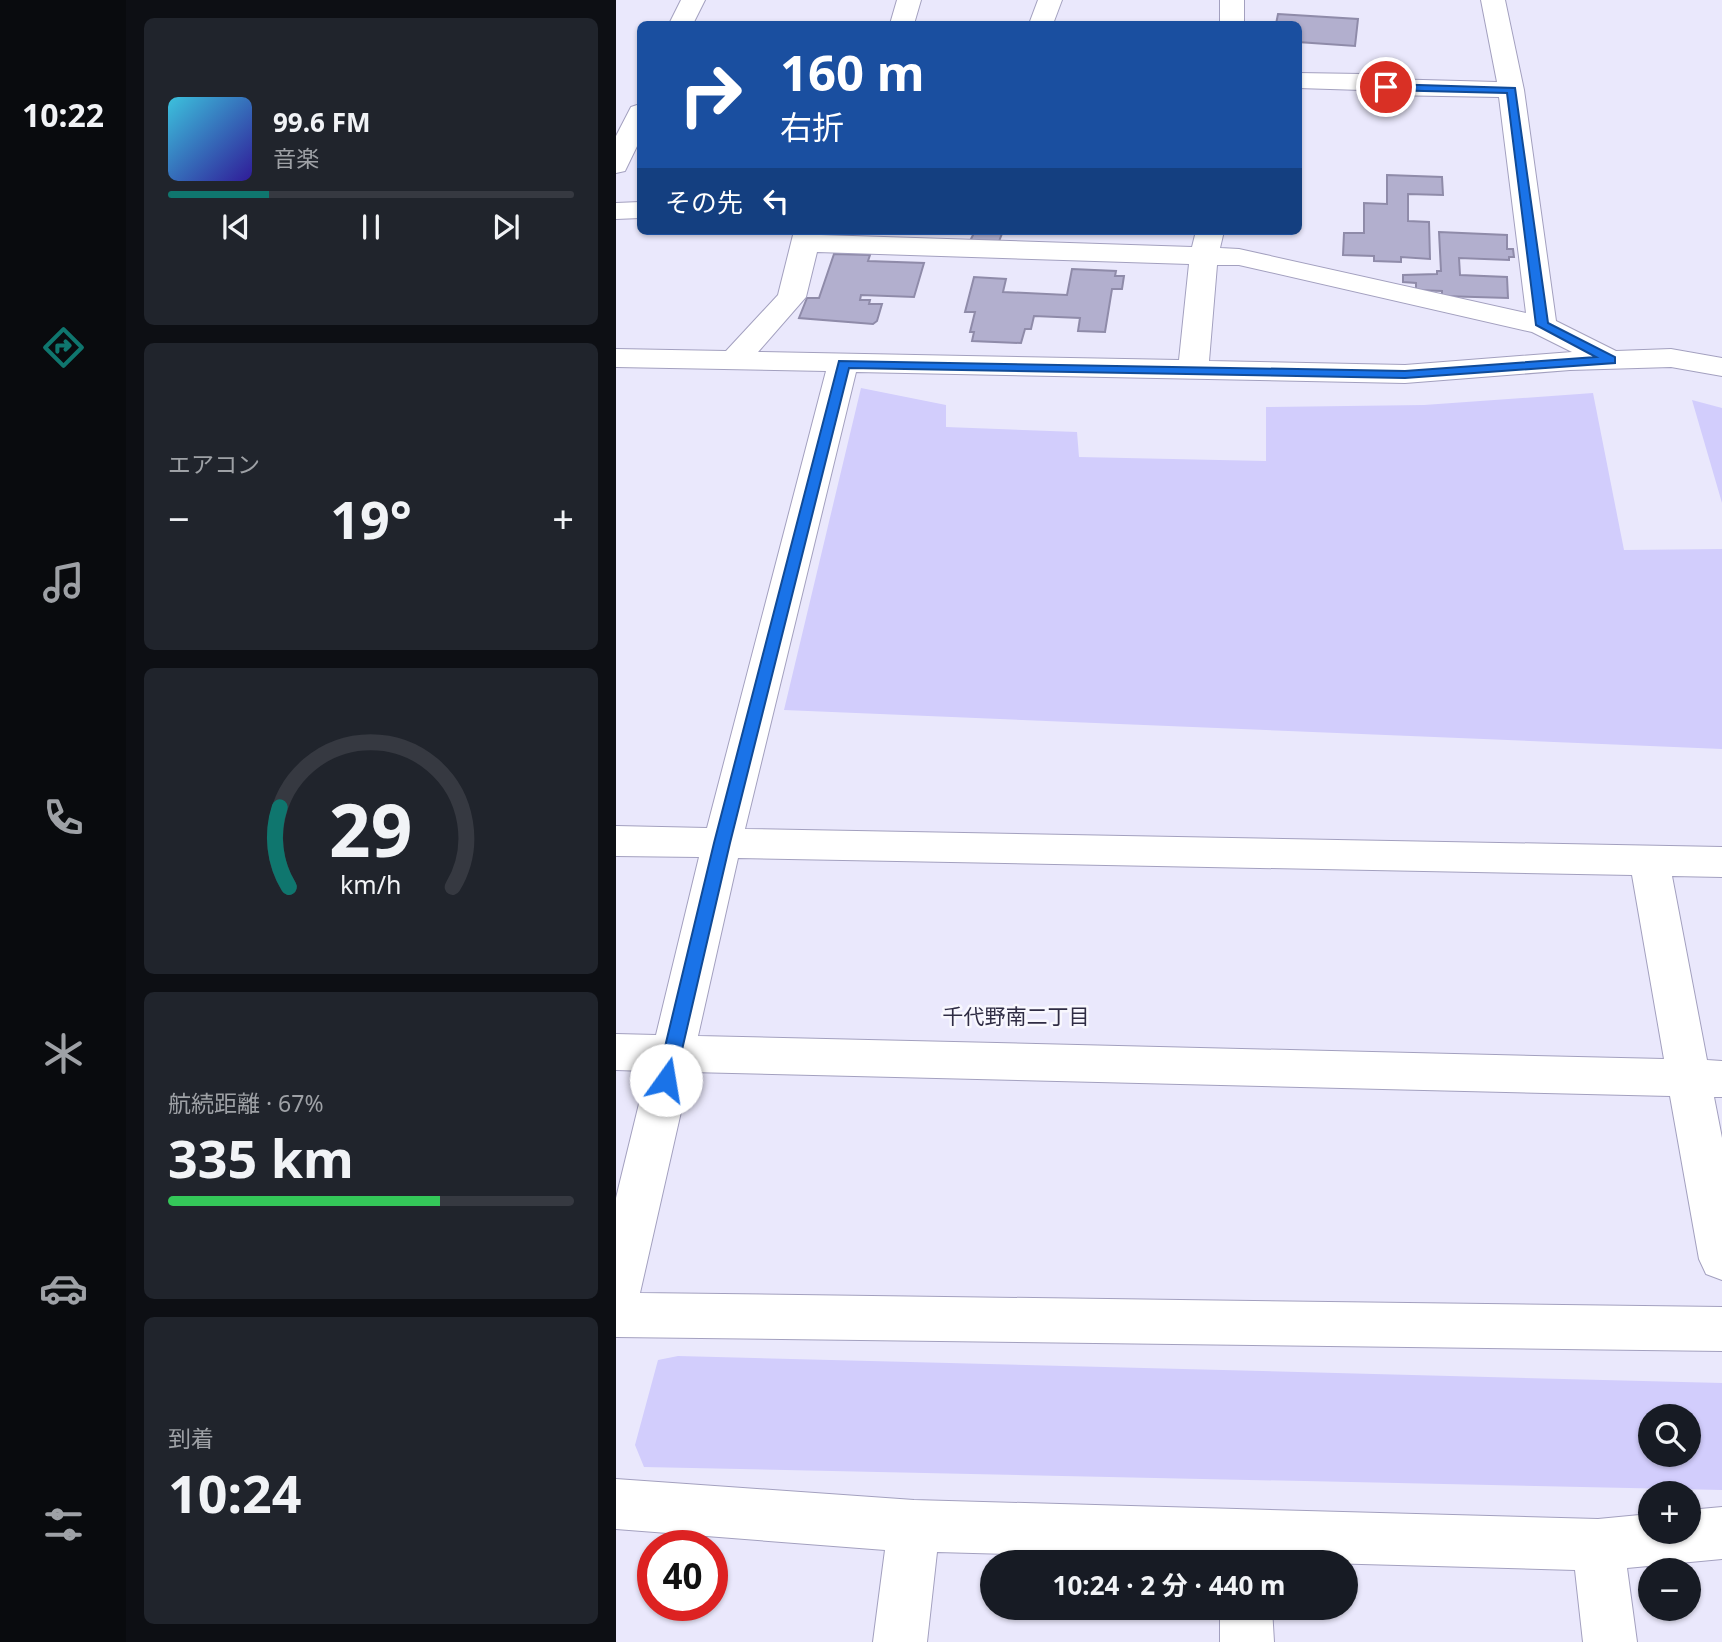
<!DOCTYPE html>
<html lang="ja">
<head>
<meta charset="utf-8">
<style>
	:root { --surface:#171b24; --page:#20242c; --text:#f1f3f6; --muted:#9ea1a6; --line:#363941; --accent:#0f766e }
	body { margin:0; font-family:"Noto Sans","Noto Sans JP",sans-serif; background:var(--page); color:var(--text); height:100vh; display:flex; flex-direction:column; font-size:26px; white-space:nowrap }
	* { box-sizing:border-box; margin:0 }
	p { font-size:23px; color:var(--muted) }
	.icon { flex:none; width:38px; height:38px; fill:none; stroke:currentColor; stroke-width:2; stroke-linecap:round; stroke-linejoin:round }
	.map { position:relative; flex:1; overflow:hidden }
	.sheet { display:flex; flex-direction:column; gap:18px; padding:18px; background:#0d0f14; width:490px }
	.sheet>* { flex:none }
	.hud { position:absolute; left:21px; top:21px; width:665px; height:214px; border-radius:10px; box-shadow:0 2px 5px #0004; background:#1a4fa0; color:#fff; overflow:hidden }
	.controls { position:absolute; left:1022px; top:1404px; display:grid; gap:14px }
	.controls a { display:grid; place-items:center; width:63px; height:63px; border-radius:50%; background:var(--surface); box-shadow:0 2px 5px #0004; font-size:35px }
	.speed { position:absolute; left:21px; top:1530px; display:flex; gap:14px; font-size:35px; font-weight:700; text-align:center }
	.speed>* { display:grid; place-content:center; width:91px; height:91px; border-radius:50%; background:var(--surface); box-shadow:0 2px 5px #0004; line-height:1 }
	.speed .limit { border:10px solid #d22; background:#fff; color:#111 }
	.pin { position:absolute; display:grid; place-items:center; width:60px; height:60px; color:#fff; margin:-30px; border:4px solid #fff; border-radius:50%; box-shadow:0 2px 7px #0007 }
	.me { position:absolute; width:77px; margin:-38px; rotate:13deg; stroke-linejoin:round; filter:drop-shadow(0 0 5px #0008) }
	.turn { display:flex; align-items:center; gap:24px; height:147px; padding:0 28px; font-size:32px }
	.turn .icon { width:91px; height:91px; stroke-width:2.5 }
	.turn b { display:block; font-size:49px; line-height:60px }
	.then { display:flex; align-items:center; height:66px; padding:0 28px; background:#0003; gap:14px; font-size:26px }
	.big { font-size:52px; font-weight:700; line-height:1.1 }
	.sheet .card { flex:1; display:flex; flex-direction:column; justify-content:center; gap:10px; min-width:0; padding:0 24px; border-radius:10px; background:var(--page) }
	.sheet .dial { align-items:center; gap:0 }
	.dial svg { height:182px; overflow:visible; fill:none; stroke:var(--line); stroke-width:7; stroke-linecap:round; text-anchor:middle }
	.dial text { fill:var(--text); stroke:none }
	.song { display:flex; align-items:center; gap:21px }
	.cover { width:84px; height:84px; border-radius:10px; background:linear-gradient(135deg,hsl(190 70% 55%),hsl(250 70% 35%)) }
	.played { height:7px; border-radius:4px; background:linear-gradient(90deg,var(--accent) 25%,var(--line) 25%) }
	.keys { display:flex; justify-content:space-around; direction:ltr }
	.heat { display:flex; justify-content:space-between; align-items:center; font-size:38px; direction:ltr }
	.charge { height:10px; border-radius:5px; background:linear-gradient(90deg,#34c759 67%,var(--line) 0) }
	.trip { position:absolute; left:364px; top:1550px; width:378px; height:70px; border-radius:35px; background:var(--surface); box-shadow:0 2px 5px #0004; font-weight:700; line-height:70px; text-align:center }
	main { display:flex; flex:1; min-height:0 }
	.dock { display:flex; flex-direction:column; width:126px; justify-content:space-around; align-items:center; background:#090b0e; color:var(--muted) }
	.dock .icon { width:49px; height:49px }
	.dock .selected { color:var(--accent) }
	.dock b { font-size:32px; color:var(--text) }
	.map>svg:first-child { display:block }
	.green { fill:#d2cdfc; fill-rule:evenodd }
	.building { fill:#b2afce; stroke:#8f8ba9; stroke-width:2 }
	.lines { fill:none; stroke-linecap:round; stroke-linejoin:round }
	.minor-casing { stroke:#a3a0bf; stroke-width:2 }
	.minor { fill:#fff; fill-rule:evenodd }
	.route { fill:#1a73e8; stroke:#114b97; stroke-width:2 }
	.labels { text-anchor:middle; stroke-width:5; stroke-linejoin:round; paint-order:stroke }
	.neighbourhood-label { font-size:21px; fill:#2f2c44; stroke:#f8f7fe }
</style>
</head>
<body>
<main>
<nav class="dock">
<b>10:22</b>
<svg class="icon selected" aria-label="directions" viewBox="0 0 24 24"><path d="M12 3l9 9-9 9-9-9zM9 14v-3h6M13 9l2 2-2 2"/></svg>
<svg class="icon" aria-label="music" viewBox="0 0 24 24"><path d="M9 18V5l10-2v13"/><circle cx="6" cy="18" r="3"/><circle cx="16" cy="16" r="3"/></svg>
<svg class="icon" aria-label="phone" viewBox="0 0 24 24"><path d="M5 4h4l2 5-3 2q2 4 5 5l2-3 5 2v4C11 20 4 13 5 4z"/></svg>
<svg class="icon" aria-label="climate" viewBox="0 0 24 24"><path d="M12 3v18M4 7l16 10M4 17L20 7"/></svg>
<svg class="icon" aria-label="car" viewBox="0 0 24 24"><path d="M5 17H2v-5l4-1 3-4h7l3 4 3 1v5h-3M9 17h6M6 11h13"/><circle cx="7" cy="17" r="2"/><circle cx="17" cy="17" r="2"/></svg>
<svg class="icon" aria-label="filters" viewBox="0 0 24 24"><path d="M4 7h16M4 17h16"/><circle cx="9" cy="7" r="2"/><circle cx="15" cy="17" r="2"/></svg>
</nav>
<section class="sheet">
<div class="card">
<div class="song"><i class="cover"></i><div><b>99.6 FM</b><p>音楽</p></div></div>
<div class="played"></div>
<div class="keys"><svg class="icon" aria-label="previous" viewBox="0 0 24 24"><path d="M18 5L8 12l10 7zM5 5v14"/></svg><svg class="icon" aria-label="pause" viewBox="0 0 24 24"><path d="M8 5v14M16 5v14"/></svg><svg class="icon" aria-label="next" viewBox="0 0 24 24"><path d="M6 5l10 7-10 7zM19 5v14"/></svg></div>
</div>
<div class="card"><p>エアコン</p>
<div class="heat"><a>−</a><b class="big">19°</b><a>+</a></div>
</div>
<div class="card dial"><svg viewBox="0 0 100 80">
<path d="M14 69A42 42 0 1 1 86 69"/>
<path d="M14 69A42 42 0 0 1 10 34" stroke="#0f766e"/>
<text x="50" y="56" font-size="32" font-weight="700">29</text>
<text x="50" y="72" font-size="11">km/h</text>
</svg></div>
<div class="card"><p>航続距離 · 67%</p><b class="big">335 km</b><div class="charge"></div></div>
<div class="card"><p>到着</p><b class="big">10:24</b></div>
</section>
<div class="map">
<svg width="1106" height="1642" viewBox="0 0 1106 1642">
	<rect width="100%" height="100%" fill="#eae8fc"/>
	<path class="green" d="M245 388 330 405V427L461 432 463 457 650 461V407L808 405 977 393 1008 550 1106 549V749L168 710Z
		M1076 400 1106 408V503Z
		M62 1356 1106 1383V1490L28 1467 19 1445 42 1360ZM1034 1416H1073V1454H1034Z"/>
	<path class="building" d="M662 14 742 19 739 46 682 42V24H660Z
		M771 175 826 177 827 195 792 194V221L813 222 814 259 785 257V262L758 261V256L727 255 728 233H748V203L771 204Z
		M359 231H387L382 244 354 241Z
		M823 232 891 235V249H897L898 257H893V260L843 258 844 275 891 277 892 298 826 296V291L800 290V283L787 282V275L821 274V271H825Z
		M218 254 254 255 252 261 308 263 298 297 245 295 244 300H254L253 304H266L261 321 257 324 183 318 191 298H203Z
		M456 269 500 271 499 276H508L506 289H496L489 332 462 331 464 318 418 316 415 329H409L405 343 356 341 358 332H354L359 312H349L358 277 390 279 387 292 451 295Z
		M456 269 500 271 499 276H508L506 289H496L489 332 462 331 464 318 418 316 415 329H409L405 343 356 341 358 332H354L359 312H349L358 277 390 279 387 292 451 295Z"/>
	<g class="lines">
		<defs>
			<path id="minor" d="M65 0H89L77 24H53Z
				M281 0H305L298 24H274Z
				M422 0H446L437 24H413Z
				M604 0H628V24H604Z
				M865 0H889L908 90 940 321 1000 351 1055 349 1106 358V376L1055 367 954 370 789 383 240 372 129 829 1106 847V877L1056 876 1091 1060 1106 1061V1097H1098L1106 1138V1280L1090 1274 1083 1259 1054 1096 74 1072 24 1293 1106 1307V1351L0 1337V1198L31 1071 0 1070V1034L40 1035 83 857 0 856V826L91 828 210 371 0 367V349L110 351 162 295 178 231H206L205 235 576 247 580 231H608L604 248 623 249 910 313 883 97 770 95 746 90 682 88V73L746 74 770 79 881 82ZM201 252 573 264 563 360 142 352 190 297ZM601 265H623L916 332 956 352 789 365 593 361ZM122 858 1016 875 1048 1059 82 1036Z
				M24 104V140L9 171 0 173V136L15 107Z
				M24 202V218L0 219V203Z
				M0 1479 298 1500 982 1519 1034 1514V1531H1073V1510L1106 1507V1559L1011 1568 1021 1642H967L959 1570 321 1552 311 1642H257L269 1550 0 1529Z
				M604 1608H656L658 1642H604Z"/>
		</defs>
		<use href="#minor" class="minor-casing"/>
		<use href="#minor" class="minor"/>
	</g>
	<path class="route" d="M770 84 899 88 932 323 999 357V363L789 378 233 368 114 843 59 1080 57 1085 50 1087 44 1085 41 1080 98 843 223 361 789 371 980 357 920 325 891 93 767 90 765 87Z"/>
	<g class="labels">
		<g class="neighbourhood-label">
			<text x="400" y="1024">千代野南二丁目</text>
		</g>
	</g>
</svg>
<div class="controls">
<a><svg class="icon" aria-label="search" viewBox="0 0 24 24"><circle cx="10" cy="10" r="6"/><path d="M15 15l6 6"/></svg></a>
<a>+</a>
<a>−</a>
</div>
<div class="speed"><div class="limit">40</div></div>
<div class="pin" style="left:770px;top:87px;background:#d93025"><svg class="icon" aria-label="arrive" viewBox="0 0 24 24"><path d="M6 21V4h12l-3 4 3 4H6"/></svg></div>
<svg class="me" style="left:50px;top:1080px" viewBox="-20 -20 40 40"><circle r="19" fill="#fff"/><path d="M0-13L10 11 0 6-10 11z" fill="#1a73e8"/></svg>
<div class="trip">10:24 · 2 分 · 440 m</div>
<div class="hud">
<div class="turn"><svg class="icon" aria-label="right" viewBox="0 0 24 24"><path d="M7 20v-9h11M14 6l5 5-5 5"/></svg><div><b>160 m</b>右折</div></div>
<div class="then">その先<svg class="icon" aria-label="left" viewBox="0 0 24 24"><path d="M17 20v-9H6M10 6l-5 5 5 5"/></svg></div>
</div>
</div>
</main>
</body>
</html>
